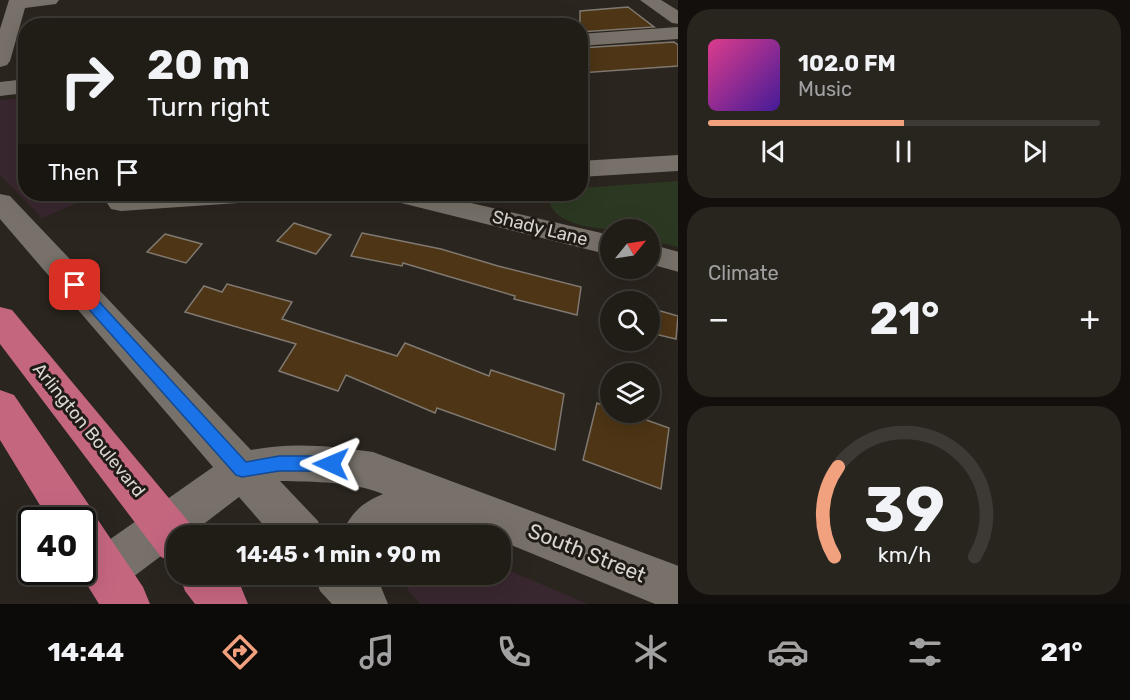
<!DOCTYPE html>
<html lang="en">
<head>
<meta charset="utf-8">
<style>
	:root { --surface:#201c16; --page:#28251f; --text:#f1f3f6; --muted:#a2a1a1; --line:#3d3a35; --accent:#f1a17d }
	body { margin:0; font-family:Rubik,sans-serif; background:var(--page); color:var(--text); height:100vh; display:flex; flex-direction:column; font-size:22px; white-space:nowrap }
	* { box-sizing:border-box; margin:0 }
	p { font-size:20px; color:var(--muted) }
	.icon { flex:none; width:33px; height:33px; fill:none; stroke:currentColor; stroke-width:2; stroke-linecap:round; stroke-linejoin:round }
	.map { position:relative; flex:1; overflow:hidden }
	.drawer { display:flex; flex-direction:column; gap:9px; padding:9px; background:#120f0c; width:452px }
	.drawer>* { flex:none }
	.top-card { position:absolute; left:18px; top:18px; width:570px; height:183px; border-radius:24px; box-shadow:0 6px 24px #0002,0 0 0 2px var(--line); background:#201c16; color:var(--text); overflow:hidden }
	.needle { width:39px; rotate:60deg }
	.controls { position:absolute; left:600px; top:219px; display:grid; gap:12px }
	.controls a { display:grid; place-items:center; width:60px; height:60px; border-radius:50%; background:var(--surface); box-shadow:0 6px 24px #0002,0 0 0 2px var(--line); font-size:30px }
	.speed { position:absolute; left:18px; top:507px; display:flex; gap:12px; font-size:30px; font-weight:700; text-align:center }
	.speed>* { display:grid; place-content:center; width:78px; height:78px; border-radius:50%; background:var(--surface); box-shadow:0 6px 24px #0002,0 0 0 2px var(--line); line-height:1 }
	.speed .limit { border:3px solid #111; border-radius:9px; background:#fff; color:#111 }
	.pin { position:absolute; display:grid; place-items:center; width:51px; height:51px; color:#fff; margin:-26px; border-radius:12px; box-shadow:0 3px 9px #0006 }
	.me { position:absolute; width:66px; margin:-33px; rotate:271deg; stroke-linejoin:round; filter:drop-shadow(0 0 4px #0008) }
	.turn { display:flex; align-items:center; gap:21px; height:126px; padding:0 30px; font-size:27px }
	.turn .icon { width:78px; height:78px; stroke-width:2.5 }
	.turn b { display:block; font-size:42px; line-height:51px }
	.then { display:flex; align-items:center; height:57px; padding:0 30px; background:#0003; gap:12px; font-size:22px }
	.big { font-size:45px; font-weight:700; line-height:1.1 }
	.drawer .widget { flex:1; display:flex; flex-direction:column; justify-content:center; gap:9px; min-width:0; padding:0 21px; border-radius:24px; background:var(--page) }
	.drawer .dial { align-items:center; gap:0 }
	.dial svg { height:156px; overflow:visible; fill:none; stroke:var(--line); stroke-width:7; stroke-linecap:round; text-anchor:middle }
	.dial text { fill:var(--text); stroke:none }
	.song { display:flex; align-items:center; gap:18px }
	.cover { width:72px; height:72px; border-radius:9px; background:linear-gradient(135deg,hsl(330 70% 55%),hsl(260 70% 35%)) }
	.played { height:6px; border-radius:3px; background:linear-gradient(90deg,var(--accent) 50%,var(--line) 50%) }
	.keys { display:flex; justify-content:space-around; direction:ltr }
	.heat { display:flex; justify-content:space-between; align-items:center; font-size:33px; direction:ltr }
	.trip { position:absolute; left:166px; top:525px; width:345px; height:60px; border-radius:24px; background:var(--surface); box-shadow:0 6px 24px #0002,0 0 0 2px var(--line); font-weight:700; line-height:60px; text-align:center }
	.dock { display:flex; height:96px; justify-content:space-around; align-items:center; background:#0d0b09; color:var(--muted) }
	.dock .icon { width:42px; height:42px }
	.dock .selected { color:var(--accent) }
	.dock b { font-size:27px; color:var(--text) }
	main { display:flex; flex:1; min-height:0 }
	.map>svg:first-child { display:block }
	.commercial { fill:#39272f }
	.green { fill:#2c3922 }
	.building { fill:#4d3515; stroke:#807971; stroke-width:1.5 }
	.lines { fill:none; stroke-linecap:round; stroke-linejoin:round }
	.minor { fill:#777169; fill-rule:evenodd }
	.highway { fill:#c5667f; fill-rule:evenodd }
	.route { fill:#1a73e8; stroke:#114b97; stroke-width:1.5 }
	.labels { text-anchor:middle; stroke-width:6; stroke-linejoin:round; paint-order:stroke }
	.street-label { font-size:18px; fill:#d8d5d0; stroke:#211b15 }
	.near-street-label { font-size:21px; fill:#d8d5d0; stroke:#211b15 }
</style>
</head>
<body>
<main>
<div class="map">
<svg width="679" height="604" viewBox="0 0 679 604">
	<rect width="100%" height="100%" fill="#2a251e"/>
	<path class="commercial" d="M25 97 26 194H98L42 218 0 175V100Z
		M501 567 588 604H420L410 593 399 575 501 574Z"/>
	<path class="green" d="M678 181V247L650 240V230C625 230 557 233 549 201L554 194H580L581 188Z"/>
	<path class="building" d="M628 7 654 27 580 32V11Z
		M674 42 678 45V66L580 73V48Z
		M294 223 331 235 316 254 277 241Z
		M362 233 441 249 498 266 581 287 577 315 514 299 515 296 403 263 402 266 351 256Z
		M165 234 202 244 186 263 147 252Z
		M227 284 292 302 282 319 397 356 405 343 489 376 491 370 564 394 555 450 437 408 435 413 346 375 338 391 279 371 296 344 185 312 204 286 222 292Z
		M650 308 678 316 676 339 650 333Z
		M597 403 610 408V412H624L669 428 661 489 583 460Z"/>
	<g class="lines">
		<path class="minor" d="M9 0H59L56 4 25 8 10 61 7 65 0 67V29Z
			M640 0H661L679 11V24L672 23Z
			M679 27V39L580 46V34Z
			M26 79V93L0 96V82Z
			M679 155V171L580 177V161Z
			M0 194 10 196 251 450C292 442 331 446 373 452L679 566V604H655L501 541V536H488L461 525 449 529 425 527 401 529 391 536H341C350 514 361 503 383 494 351 481 315 482 280 481L318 521 324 536H273L239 497 188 536H177V544L121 586 105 593 89 586 82 572 89 554 213 467 0 219Z
			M137 194H267L263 200 253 202 121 211 111 209 107 203 111 197Z
			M385 194H432L610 235V255L389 200Z
			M650 244 679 252V272L650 264Z
			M314 574H369L381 587 388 604H332L320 591Z"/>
		<path class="highway" d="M0 307 12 310 193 527 197 536H177V564L161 557 0 344Z
			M0 390 14 395 89 505 94 518 98 520 143 587 150 604H99L79 572H82V520H49L0 440Z
			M179 574H232L241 587 248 604H195L185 591Z"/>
	</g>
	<path class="route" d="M75 280 80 281 246 462 279 456H331L337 458 339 464 337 469 331 471H279L242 477 236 475 70 288 68 285Z"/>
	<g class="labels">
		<g class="street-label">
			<text transform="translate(540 228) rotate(14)" y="6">Shady Lane</text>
			<text transform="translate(89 430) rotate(51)" y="6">Arlington Boulevard</text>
		</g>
		<g class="near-street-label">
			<text transform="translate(587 553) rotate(22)" y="7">South Street</text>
		</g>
	</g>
</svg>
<div class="controls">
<a><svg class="needle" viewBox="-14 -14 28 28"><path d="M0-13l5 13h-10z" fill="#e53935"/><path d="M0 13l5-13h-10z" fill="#a2a1a1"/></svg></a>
<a><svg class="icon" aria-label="search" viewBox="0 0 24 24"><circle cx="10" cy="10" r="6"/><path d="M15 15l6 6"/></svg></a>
<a><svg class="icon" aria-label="layers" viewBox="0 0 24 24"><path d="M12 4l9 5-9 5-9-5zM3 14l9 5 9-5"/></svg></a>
</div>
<div class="speed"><div class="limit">40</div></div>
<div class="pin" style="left:75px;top:285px;background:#d93025"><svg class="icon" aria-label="arrive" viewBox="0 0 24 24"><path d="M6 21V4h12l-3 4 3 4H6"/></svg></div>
<svg class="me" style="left:331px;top:464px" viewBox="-20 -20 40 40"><path d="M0-17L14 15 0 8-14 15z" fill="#1a73e8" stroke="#fff" stroke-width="4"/></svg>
<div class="trip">14:45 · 1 min · 90 m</div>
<div class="top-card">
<div class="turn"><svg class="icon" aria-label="right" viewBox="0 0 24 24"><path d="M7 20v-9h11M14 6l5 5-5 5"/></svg><div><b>20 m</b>Turn right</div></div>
<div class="then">Then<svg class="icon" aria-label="arrive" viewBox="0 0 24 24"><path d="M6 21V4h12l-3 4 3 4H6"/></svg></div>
</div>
</div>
<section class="drawer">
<div class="widget">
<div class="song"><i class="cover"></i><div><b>102.0 FM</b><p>Music</p></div></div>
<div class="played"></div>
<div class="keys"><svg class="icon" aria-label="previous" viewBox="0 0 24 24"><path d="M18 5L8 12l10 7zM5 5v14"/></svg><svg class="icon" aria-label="pause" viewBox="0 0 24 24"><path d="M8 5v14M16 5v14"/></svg><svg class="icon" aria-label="next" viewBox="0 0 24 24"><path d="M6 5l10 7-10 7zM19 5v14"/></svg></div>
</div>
<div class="widget"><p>Climate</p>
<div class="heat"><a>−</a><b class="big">21°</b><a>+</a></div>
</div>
<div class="widget dial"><svg viewBox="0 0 100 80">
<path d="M14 69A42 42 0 1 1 86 69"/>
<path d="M14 69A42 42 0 0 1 16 23" stroke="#f1a17d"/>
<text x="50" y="56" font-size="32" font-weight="700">39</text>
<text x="50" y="72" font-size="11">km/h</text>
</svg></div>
</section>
</main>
<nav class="dock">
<b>14:44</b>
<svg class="icon selected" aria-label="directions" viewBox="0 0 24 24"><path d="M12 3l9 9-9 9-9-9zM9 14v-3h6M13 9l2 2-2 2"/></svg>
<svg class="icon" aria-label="music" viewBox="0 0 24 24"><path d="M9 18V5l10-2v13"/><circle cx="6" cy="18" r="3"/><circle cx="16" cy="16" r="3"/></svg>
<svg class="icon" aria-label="phone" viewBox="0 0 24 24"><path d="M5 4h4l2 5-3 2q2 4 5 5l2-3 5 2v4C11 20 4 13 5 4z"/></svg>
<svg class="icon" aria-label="climate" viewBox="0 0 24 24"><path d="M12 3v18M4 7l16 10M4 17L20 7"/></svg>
<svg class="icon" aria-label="car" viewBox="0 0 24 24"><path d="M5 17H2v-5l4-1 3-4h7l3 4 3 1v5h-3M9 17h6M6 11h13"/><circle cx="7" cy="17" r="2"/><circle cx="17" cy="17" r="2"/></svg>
<svg class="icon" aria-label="filters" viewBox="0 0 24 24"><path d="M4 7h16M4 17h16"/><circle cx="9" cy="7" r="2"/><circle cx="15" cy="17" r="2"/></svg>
<b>21°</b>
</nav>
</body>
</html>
